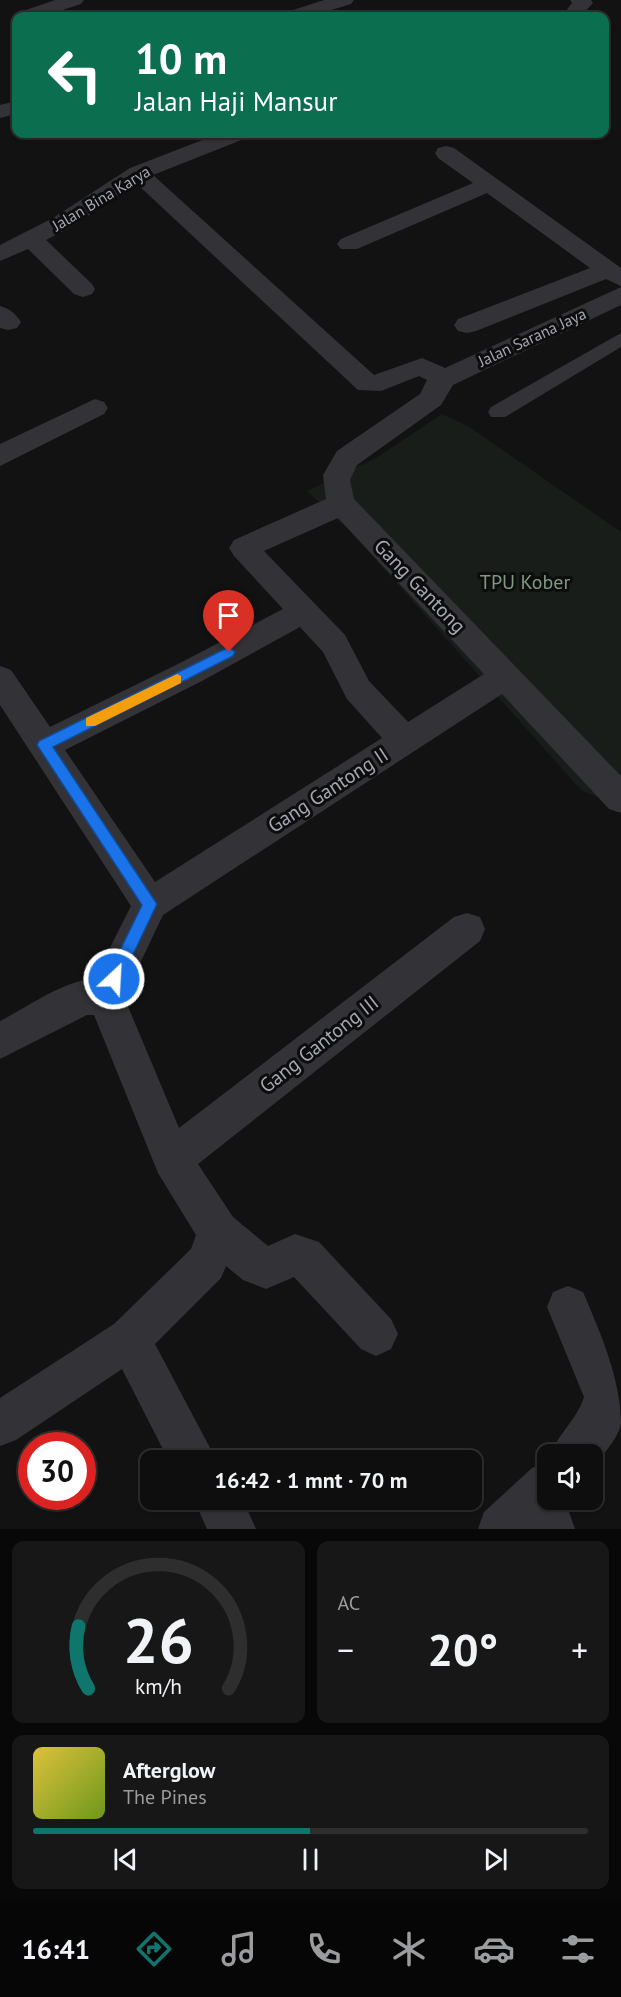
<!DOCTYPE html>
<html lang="id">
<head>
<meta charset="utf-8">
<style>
	:root { --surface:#0e0e0e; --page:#171717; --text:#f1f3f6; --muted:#9b9c9e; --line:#2e2e2e; --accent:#0f766e }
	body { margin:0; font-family:"PT Sans",sans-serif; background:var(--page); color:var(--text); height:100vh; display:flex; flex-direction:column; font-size:22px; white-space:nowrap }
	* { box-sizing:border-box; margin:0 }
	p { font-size:20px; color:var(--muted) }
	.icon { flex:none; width:33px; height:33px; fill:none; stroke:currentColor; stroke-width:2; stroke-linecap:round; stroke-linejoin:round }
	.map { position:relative; height:1529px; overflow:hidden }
	.sheet { display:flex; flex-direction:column; gap:12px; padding:12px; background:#080808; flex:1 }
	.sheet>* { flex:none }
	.hud { position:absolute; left:12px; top:12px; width:597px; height:126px; border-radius:12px; box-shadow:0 2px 4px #0004,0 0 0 2px var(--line); background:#0b6e4f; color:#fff; overflow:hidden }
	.fabs { position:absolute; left:537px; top:1444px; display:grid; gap:12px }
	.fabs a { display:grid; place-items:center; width:66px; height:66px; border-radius:12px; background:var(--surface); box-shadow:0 2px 4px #0004,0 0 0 2px var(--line); font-size:30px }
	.speed { position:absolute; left:18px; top:1432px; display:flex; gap:12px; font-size:30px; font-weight:700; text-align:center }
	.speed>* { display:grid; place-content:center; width:78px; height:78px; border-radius:50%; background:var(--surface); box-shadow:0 2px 4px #0004,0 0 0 2px var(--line); line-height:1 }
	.speed .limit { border:9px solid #d22; background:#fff; color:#111 }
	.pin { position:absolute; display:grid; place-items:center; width:51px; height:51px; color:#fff; margin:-62px -26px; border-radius:50% 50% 50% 0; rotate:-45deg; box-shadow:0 0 6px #0007 }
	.pin .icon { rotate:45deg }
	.me { position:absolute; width:66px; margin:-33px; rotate:25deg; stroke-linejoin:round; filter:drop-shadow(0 0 4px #0008) }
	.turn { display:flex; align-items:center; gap:21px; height:126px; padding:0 24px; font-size:27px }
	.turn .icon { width:78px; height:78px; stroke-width:2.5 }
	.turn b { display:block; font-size:42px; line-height:51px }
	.big { font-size:45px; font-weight:800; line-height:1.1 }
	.sheet .widget { flex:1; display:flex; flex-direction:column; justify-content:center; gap:9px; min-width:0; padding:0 21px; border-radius:12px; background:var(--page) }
	.sheet .dial { align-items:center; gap:0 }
	.dial svg { height:156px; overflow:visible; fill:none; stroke:var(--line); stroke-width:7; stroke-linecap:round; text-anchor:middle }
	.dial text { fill:var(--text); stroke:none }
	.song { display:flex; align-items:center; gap:18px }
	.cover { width:72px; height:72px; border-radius:9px; background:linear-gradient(135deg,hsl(50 70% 55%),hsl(80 70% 35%)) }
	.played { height:6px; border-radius:3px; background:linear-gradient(90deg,var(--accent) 50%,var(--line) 50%) }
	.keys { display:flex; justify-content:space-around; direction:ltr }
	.heat { display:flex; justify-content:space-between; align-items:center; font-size:33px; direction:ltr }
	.sheet .tiles { flex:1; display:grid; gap:12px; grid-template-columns:1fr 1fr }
	.widget:last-child { grid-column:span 2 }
	.trip { position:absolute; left:140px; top:1450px; width:342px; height:60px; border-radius:12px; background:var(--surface); box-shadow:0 2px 4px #0004,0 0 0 2px var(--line); font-weight:800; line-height:60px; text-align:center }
	.dock { display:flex; height:96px; justify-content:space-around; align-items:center; background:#060606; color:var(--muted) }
	.dock .icon { width:42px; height:42px }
	.dock .on { color:var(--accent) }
	.dock b { font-size:27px; color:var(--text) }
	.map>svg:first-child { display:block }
	.green { fill:#181d19 }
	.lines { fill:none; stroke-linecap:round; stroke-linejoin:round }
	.service { fill:#333337; fill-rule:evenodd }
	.minor { fill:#333337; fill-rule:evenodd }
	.route { fill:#1a73e8; stroke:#114b97; stroke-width:1.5 }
	.slow { fill:#f59e0b }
	.labels { text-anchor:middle; stroke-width:6; stroke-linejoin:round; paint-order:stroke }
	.far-street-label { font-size:16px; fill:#a5a7b2; stroke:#0d0d0e }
	.park-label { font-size:20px; fill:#7e9b82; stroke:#0d0d0e }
	.street-label { font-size:20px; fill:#a5a7b2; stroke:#0d0d0e }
</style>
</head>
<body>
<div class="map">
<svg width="621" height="1529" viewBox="0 0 621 1529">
	<rect width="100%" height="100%" fill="#121213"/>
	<path class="green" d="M442 414 468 426 621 532V806L582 791 350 531 307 491 376 458Z"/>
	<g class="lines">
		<path class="service" d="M621 333V347L505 417H491L488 412 491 407Z"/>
		<path class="minor" d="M55 0H84L81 4 44 16H17L20 12Z
			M324 0H354L351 4 312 16H284L287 12Z
			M570 0H591L593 3 581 16H562L572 3Z
			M16 101V114L0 118V105Z
			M218 134H247L244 139 153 175 374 375 422 358 445 368 621 287V305L453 385 441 405 357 465 350 480 354 499 621 776V813L609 809 502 694 163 915 124 997 179 1128 454 917 467 913 480 917 485 929 480 941 198 1164 233 1217 268 1246 295 1234 319 1242 391 1319 398 1334 391 1349 376 1356 361 1349 294 1277 266 1289 243 1280 226 1266 221 1278 155 1344 217 1461H169L122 1369 16 1440 0 1446V1398L114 1324 191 1249 196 1235 158 1173 94 1015H87L0 1059V1021C26 1008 66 979 94 979L131 906 0 705V666L11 670 50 727 180 663 283 609 234 556 229 548 234 540 326 499 323 475 337 451 420 394 427 380 419 376 381 391 358 390 137 184 69 228 46 240 92 284 95 289 92 294 83 297 74 294 28 249 0 261V245L53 218 130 168ZM338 518 484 674 408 722 369 681 345 635 264 551ZM300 627 323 652 347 699 382 738 155 882 65 750 202 681Z
			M446 146 454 148 621 268V286L606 279 476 331 467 333 458 331 454 325 458 319 590 268 487 193 357 249H341L337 244 341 239 473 183 438 158 435 153 438 148Z
			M0 306C10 309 15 313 21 322L17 328 8 330 0 328Z
			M95 399 104 402 108 408 104 414 0 466V444Z
			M568 1286 583 1292C600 1332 621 1379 621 1424 617 1441 603 1454 592 1467V1455H550C559 1433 577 1419 584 1397L547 1307 553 1292Z
			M548 1461V1500H564L561 1504 569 1512 575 1529H478L484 1512 532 1468Z
			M194 1500H243L256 1529H207Z"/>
	</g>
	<path class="route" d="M229 647 235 652 233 656 53 747 157 904 119 984 114 986 108 984 106 979 142 905 37 745 39 741Z"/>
	<path class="slow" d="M177 674 181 676V683L95 726H86V718Z"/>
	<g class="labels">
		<g class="far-street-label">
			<text transform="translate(101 198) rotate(-31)" y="6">Jalan Bina Karya</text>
			<text transform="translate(532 337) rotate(-25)" y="6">Jalan Sarana Jaya</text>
		</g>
		<g class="park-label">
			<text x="525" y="589">TPU Kober</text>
		</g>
		<g class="street-label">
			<text transform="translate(420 586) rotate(46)" y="7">Gang Gantong</text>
			<text transform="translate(328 790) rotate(-33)" y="7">Gang Gantong II</text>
			<text transform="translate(319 1044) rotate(-38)" y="7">Gang Gantong III</text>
		</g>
	</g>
</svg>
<div class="fabs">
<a><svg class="icon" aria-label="sound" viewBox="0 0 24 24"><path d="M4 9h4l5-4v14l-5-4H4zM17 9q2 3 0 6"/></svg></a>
</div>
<div class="speed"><div class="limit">30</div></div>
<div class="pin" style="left:229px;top:652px;background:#d93025"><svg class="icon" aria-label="arrive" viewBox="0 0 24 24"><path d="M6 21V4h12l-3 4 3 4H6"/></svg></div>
<svg class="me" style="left:114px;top:979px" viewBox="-20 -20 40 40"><circle r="17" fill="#1a73e8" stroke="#fff" stroke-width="3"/><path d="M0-11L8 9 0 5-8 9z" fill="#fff"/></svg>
<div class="trip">16:42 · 1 mnt · 70 m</div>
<div class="hud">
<div class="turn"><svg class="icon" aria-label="left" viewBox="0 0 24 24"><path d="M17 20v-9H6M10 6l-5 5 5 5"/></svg><div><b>10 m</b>Jalan Haji Mansur</div></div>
</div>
</div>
<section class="sheet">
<div class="tiles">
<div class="widget dial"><svg viewBox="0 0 100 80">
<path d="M14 69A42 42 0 1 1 86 69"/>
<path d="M14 69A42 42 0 0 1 9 37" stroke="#0f766e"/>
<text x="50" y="56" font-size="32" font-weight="700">26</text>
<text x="50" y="72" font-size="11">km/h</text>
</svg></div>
<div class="widget"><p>AC</p>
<div class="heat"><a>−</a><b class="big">20°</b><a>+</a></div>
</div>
<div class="widget">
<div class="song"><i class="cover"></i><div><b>Afterglow</b><p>The Pines</p></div></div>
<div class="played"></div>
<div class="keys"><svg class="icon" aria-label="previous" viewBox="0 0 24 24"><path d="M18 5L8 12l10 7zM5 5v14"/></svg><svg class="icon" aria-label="pause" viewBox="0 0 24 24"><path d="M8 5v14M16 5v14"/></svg><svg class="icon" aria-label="next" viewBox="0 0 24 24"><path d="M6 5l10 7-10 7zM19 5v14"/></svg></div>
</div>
</div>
</section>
<nav class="dock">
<b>16:41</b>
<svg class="icon on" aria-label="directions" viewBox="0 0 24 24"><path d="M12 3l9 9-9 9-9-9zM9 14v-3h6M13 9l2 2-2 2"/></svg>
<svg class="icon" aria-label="music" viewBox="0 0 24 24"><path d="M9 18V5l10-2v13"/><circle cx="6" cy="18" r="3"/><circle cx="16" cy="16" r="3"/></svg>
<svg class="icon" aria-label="phone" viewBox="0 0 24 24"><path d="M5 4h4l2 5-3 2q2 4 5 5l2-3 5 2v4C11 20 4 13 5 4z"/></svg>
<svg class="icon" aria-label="climate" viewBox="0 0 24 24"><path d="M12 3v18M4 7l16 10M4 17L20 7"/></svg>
<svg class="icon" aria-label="car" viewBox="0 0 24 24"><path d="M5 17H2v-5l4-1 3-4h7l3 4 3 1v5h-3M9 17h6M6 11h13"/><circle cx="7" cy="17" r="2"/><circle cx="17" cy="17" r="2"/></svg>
<svg class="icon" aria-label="filters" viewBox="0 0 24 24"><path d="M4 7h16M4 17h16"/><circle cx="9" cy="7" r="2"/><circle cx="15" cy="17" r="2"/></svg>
</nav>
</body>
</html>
